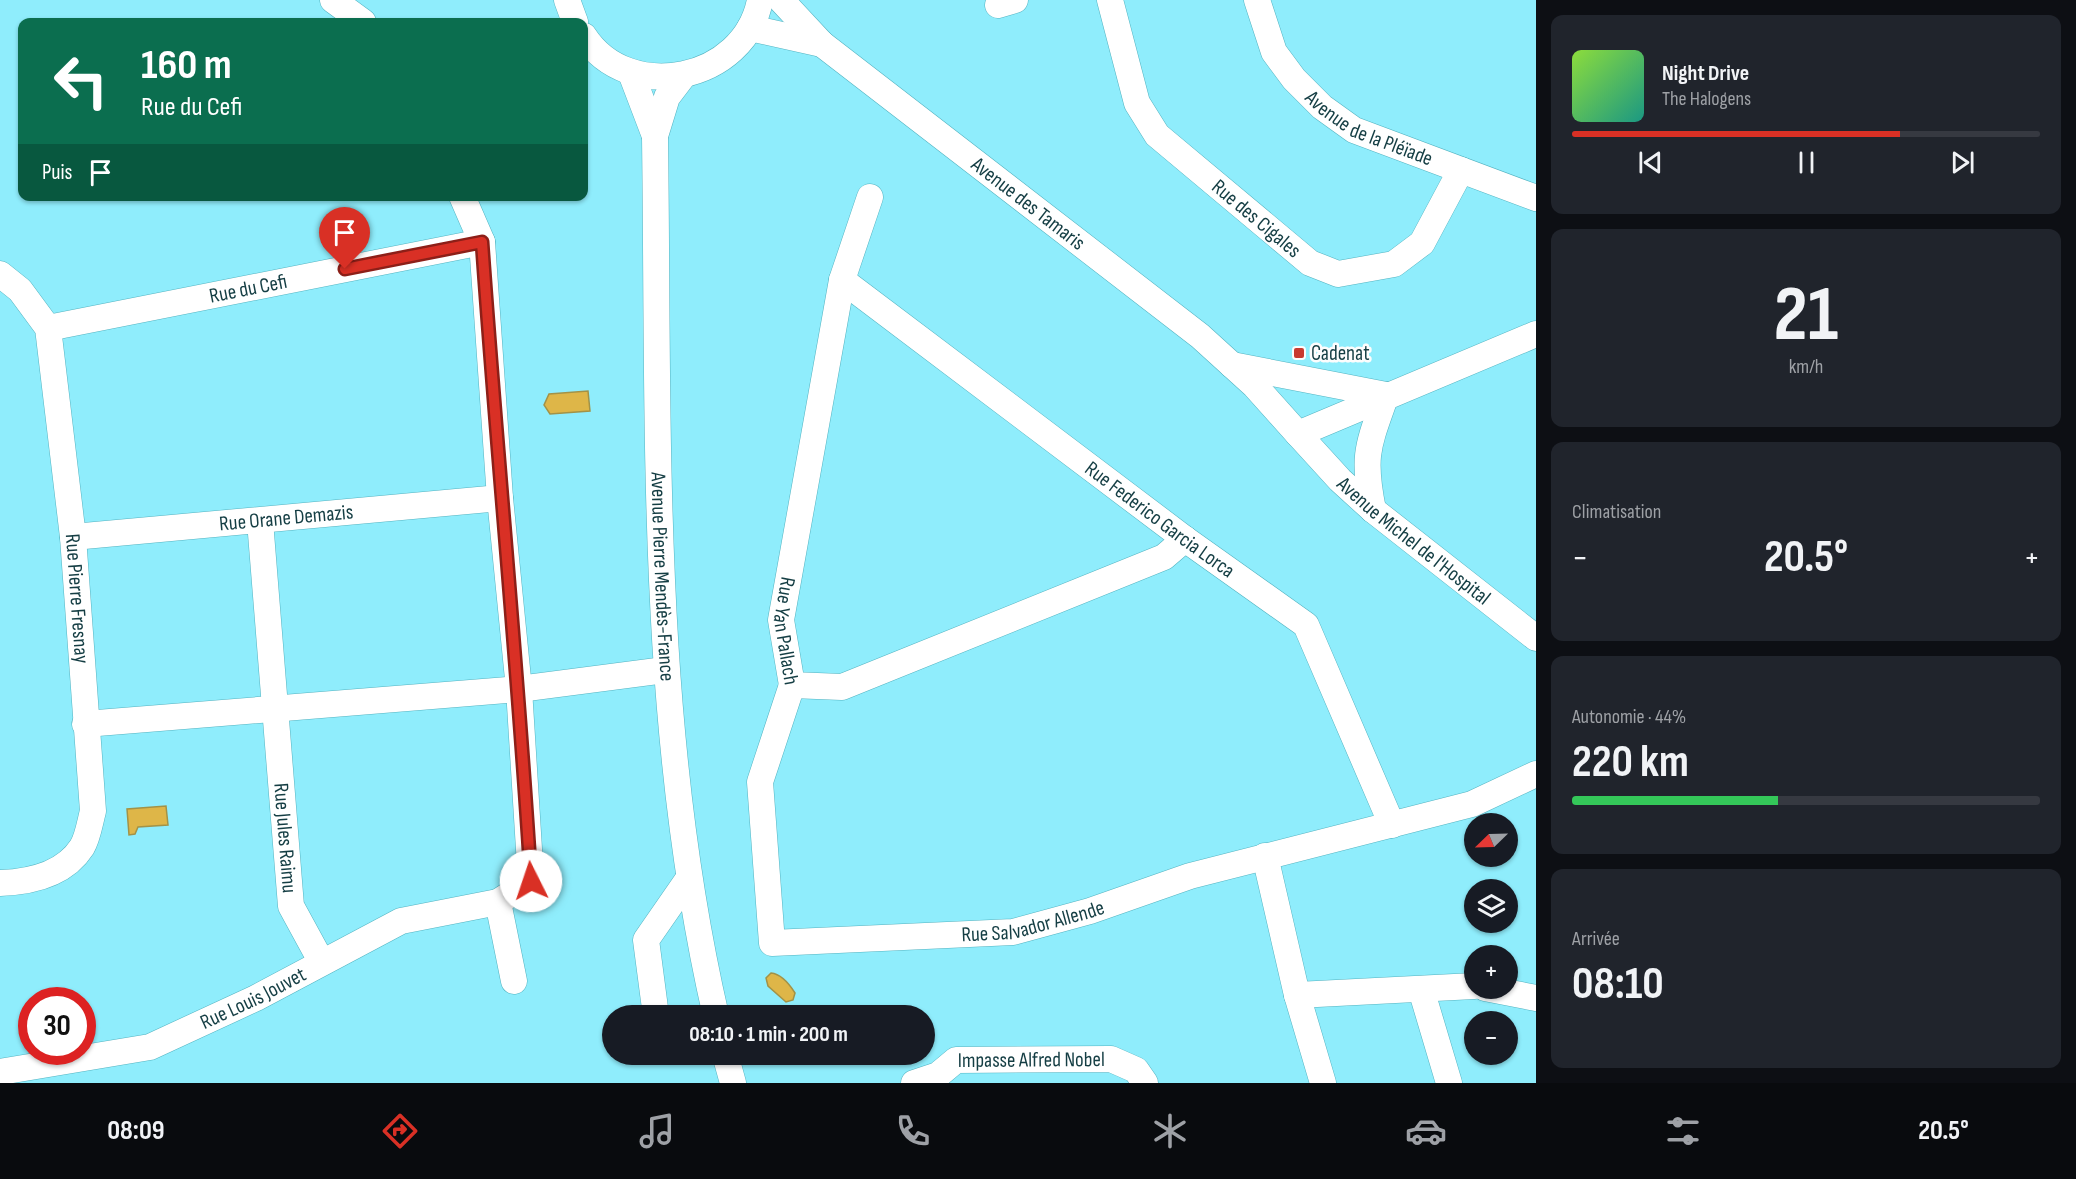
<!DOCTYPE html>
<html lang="fr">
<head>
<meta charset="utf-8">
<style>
	:root { --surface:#171b24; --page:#20242c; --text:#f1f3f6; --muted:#9ea1a6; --line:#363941; --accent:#d93025 }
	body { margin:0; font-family:"Sofia Sans Condensed",sans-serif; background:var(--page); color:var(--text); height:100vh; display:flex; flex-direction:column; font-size:22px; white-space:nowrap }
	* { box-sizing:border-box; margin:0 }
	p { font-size:20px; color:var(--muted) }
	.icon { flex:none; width:33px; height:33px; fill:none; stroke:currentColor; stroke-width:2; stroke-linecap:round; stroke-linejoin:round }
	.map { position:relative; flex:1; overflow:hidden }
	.details { display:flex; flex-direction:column; gap:15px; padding:15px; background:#0d0f14; width:540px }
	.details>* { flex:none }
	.banner { position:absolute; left:18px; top:18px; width:570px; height:183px; border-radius:12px; box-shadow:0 2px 4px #0004; background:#0b6e4f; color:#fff; overflow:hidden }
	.needle { width:39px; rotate:247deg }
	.tools { position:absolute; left:1464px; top:813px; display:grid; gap:12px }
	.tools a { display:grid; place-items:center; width:54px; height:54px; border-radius:50%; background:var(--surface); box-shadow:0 2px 4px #0004; font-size:30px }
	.speed { position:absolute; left:18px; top:987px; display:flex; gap:12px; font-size:30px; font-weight:700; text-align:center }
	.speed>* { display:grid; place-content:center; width:78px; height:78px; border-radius:50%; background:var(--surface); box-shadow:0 2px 4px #0004; line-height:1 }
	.speed .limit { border:9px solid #d22; background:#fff; color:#111 }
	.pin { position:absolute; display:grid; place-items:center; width:51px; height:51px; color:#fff; margin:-62px -26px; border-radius:50% 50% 50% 0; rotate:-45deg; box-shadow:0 0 6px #0007 }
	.pin .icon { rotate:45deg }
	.me { position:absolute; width:66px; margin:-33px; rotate:356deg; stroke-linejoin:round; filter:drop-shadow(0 0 4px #0008) }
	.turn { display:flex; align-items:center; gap:21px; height:126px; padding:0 24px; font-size:27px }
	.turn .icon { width:78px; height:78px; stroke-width:2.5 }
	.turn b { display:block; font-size:42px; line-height:51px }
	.then { display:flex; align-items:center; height:57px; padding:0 24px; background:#0003; gap:12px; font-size:22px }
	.big { font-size:45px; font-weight:700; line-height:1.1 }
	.details .card { flex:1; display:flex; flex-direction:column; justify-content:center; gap:9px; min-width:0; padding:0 21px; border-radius:12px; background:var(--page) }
	.details .dial { align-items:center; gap:0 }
	.dial b { font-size:78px; line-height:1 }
	.song { display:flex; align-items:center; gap:18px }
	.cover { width:72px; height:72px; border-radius:9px; background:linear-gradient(135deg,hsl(90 70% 55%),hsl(170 70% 35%)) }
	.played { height:6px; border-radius:3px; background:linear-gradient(90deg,var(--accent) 70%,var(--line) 70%) }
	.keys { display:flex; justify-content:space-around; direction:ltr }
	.heat { display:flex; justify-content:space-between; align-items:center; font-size:33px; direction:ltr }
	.charge { height:9px; border-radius:4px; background:linear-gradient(90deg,#34c759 44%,var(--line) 0) }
	.trip { position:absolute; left:602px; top:1005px; width:333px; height:60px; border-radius:30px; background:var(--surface); box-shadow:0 2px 4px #0004; font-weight:700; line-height:60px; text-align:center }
	.tab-bar { display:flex; height:96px; justify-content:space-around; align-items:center; background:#090b0e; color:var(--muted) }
	.tab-bar .icon { width:42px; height:42px }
	.tab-bar .active { color:var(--accent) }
	.tab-bar b { font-size:27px; color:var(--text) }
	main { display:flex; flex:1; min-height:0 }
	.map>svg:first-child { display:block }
	.water { fill:#deb648; stroke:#a29247; stroke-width:1.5 }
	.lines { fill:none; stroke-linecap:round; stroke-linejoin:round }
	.minor-casing { stroke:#53b3c1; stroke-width:27 }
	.minor { stroke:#fff; stroke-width:26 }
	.route-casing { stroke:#8d1f18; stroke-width:15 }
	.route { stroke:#d93025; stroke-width:10 }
	.poi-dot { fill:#c83a30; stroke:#fdfdfd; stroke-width:2 }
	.labels { text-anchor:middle; stroke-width:5; stroke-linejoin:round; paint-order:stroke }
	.street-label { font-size:21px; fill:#153e44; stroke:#fdfdfd }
	.poi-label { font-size:21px; fill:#153e44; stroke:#fdfdfd; text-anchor:start }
</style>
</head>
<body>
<main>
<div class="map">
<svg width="1536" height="1083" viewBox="0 0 1536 1083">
	<rect width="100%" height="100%" fill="#8fedfc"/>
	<path class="water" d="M588 391 590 411 550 414 544 405 549 394Z
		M166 806 168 825 138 827 135 834 129 835 127 809Z
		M771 973C781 974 790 985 795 993L793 1000 786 1002 768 986 766 978Z"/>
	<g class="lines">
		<defs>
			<g id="minor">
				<path d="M333 0 363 22"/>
				<path d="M567 0 575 22"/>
				<path id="s1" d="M781 0 822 44 1200 336 1255 386 1298 434 1536 334"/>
				<path id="s2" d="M1110 0 1137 103 1157 135 1310 263 1338 274 1394 264 1422 243 1461 170"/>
				<path id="s3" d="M1257 0 1274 52 1294 79 1322 107 1354 130 1536 198"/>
				<path d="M998 5 1015 0"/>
				<path d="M750 28 822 44"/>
				<path d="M584 36C629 105 745 81 760 0"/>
				<path d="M631 73 655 136"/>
				<path id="s4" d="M683 76 667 97 655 136C659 430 649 726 716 1016"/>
				<path id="s5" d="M870 197 842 280 781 620 792 685 842 687 1164 557 1185 539"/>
				<path id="s6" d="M0 274 20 290 48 328 73 537 93 811C90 822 88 837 82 847 64 875 30 882 0 883"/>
				<path id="s7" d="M842 280 1185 539 1306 625 1392 825"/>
				<path id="s8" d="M48 328 482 242"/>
				<path d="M1232 365 1386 395"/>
				<path id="s9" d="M1298 434 1340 480 1373 510 1536 638"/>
				<path d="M1373 510C1362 455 1368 446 1386 395"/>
				<path id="s10" d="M260 521 291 906 321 961"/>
				<path id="s11" d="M73 537 500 498"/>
				<path id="s12" d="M792 685 760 782 772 943 1013 932 1090 911 1190 876 1472 804 1536 774"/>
				<path d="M85 724 519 689 665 670"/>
				<path d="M1265 856 1297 995 1323 1083"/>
				<path d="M498 902 514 981"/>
				<path d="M1485 988 1536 998"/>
				<path d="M1421 989 1449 1083"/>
				<path d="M1297 995 1474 986"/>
				<path d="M656 1016 646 940 689 878"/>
				<path d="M725 1054 733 1083"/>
				<path id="s13" d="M0 1072 150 1047 256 998 401 921 498 902 531 881 519 689 500 498 482 242 462 196"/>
				<path id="s14" d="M914 1083 938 1075 956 1060 1111 1059 1136 1070 1145 1083"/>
			</g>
		</defs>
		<use href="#minor" class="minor-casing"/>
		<use href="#minor" class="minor"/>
	</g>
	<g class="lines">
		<defs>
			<path id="route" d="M345 269 482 242C497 455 518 668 531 881"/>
		</defs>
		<use href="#route" class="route-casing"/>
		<use href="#route" class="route"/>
	</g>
	<rect class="poi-dot" x="1293" y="347" width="12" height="12" rx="3"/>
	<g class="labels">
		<g class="street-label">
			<text dy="7" stroke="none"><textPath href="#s3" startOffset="180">Avenue de la Pléïade</textPath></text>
			<text dy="7" stroke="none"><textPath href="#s1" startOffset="321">Avenue des Tamaris</textPath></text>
			<text dy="7" stroke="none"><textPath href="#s2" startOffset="274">Rue des Cigales</textPath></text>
			<text dy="7" stroke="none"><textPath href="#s8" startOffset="204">Rue du Cefi</textPath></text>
			<text dy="7" stroke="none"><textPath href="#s11" startOffset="214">Rue Orane Demazis</textPath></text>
			<text dy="7" stroke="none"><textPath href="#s7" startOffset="398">Rue Federico Garcia Lorca</textPath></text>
			<text dy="7" stroke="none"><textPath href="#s9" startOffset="158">Avenue Michel de l'Hospital</textPath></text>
			<text dy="7" stroke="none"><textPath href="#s4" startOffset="508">Avenue Pierre Mendès-France</textPath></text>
			<text dy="7" stroke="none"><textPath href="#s6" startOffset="345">Rue Pierre Fresnay</textPath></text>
			<text dy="7" stroke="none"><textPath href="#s5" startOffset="444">Rue Yan Pallach</textPath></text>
			<text dy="7" stroke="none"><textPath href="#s10" startOffset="318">Rue Jules Raimu</textPath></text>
			<text dy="7" stroke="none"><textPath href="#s12" startOffset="526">Rue Salvador Allende</textPath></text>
			<text dy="7" stroke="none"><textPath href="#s13" startOffset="266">Rue Louis Jouvet</textPath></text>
			<text dy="7" stroke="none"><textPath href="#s14" startOffset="124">Impasse Alfred Nobel</textPath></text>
		</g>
		<g class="poi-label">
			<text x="1311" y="360">Cadenat</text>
		</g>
	</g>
</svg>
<div class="tools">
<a><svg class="needle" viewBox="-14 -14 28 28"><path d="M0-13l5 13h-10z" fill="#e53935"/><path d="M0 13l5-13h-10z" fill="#9ea1a6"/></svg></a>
<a><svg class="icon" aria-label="layers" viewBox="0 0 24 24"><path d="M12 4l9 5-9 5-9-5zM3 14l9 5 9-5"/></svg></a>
<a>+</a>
<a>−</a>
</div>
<div class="speed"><div class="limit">30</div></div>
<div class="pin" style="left:345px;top:269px;background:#d93025"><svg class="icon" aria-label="arrive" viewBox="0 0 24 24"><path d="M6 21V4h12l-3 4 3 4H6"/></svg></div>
<svg class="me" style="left:531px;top:881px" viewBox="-20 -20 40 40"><circle r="19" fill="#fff"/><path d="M0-13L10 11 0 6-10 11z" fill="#d93025"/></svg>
<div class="trip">08:10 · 1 min · 200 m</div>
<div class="banner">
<div class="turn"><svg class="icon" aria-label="left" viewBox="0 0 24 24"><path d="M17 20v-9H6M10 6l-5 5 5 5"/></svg><div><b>160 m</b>Rue du Cefi</div></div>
<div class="then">Puis<svg class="icon" aria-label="arrive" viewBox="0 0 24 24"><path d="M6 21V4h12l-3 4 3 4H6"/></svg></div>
</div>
</div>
<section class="details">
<div class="card">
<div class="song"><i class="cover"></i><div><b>Night Drive</b><p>The Halogens</p></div></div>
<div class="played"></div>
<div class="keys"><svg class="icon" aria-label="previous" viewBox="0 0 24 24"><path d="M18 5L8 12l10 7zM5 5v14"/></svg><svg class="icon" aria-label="pause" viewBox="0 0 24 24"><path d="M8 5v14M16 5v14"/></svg><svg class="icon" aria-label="next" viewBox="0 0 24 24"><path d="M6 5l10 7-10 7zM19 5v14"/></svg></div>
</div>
<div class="card dial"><b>21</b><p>km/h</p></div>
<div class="card"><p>Climatisation</p>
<div class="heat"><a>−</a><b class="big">20.5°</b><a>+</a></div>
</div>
<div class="card"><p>Autonomie · 44%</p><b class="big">220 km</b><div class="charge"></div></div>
<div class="card"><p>Arrivée</p><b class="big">08:10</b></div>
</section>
</main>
<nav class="tab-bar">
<b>08:09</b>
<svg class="icon active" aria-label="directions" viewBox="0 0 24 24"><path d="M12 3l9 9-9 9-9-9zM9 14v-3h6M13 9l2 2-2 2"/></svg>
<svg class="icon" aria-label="music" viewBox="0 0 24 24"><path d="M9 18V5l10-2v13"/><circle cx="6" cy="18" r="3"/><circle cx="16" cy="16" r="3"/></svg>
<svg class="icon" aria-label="phone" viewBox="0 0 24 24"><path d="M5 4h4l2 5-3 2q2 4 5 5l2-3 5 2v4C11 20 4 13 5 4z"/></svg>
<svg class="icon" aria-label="climate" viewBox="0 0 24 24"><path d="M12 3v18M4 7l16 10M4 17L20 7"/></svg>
<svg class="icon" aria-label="car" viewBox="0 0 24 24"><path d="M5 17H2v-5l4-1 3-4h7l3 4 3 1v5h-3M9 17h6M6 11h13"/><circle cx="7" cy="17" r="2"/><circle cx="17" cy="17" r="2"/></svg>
<svg class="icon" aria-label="filters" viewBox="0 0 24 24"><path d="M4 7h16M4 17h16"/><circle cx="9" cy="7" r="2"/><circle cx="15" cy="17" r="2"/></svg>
<b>20.5°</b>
</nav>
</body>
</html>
